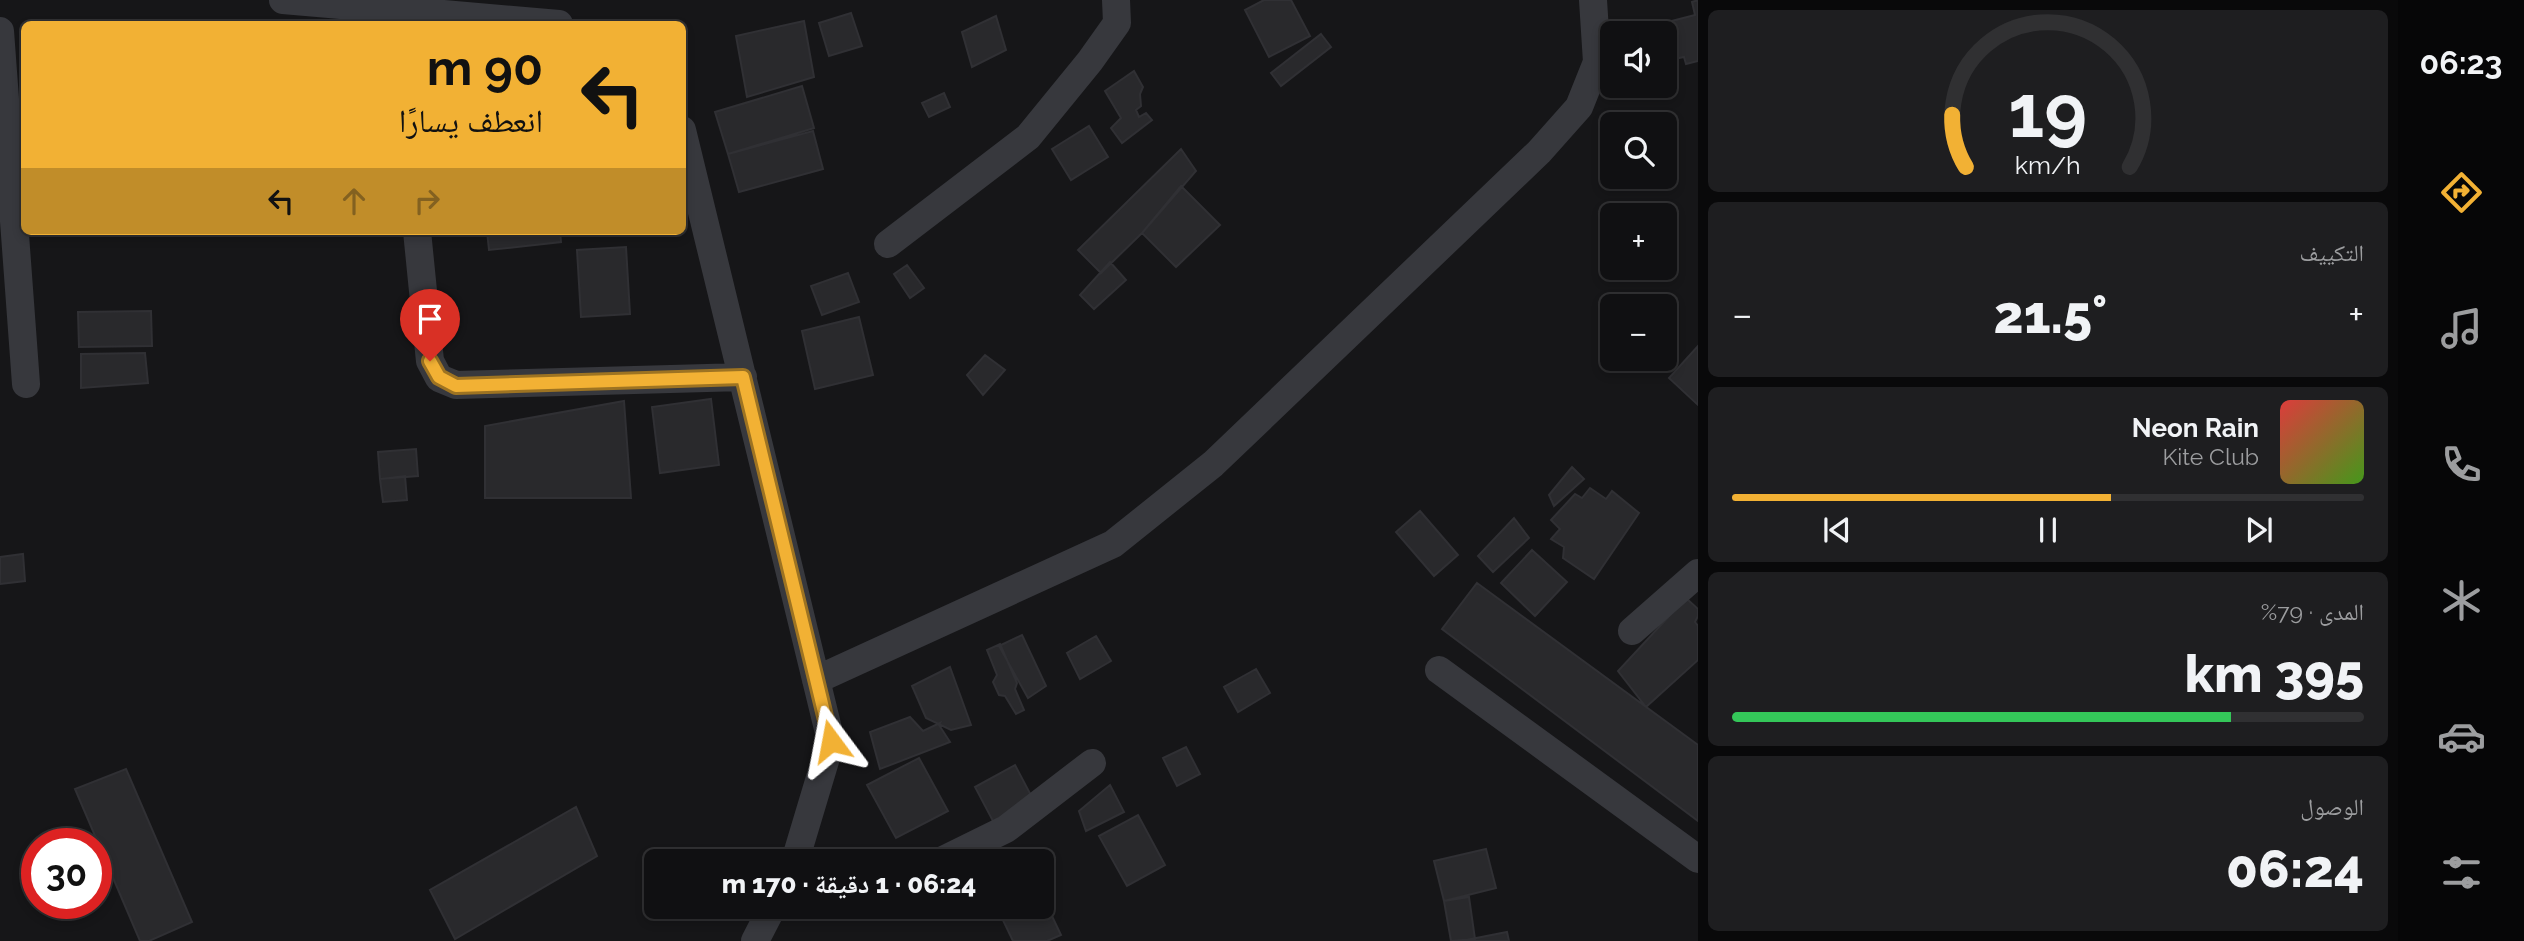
<!DOCTYPE html>
<html lang="ar">
<head>
<meta charset="utf-8">
<style>
	:root { --surface:#101012; --page:#1e1e20; --text:#f1f3f6; --muted:#9c9d9f; --line:#303032; --accent:#f2b134 }
	body { margin:0; font-family:Raleway,"Noto Naskh Arabic",sans-serif; background:var(--page); color:var(--text); direction:rtl; height:100vh; display:flex; flex-direction:column; font-size:26px; white-space:nowrap }
	* { box-sizing:border-box; margin:0 }
	p { font-size:23px; color:var(--muted) }
	.icon { flex:none; width:38px; height:38px; fill:none; stroke:currentColor; stroke-width:2; stroke-linecap:round; stroke-linejoin:round }
	.map { position:relative; flex:1; overflow:hidden; direction:ltr }
	.details { display:flex; flex-direction:column; gap:10px; padding:10px; background:#09090a; width:700px }
	.details>* { flex:none }
	.guide { position:absolute; left:21px; top:21px; width:665px; height:214px; border-radius:10px; box-shadow:0 4px 10px #0003,0 0 0 2px var(--line); direction:rtl; background:#f2b134; color:#111; overflow:hidden }
	.fabs { position:absolute; left:1600px; top:21px; display:grid; gap:14px }
	.fabs a { display:grid; place-items:center; width:77px; height:77px; border-radius:10px; background:var(--surface); box-shadow:0 4px 10px #0003,0 0 0 2px var(--line); font-size:35px }
	.speed { position:absolute; left:21px; top:828px; display:flex; gap:14px; font-size:35px; font-weight:700; text-align:center }
	.speed>* { display:grid; place-content:center; width:91px; height:91px; border-radius:50%; background:var(--surface); box-shadow:0 4px 10px #0003,0 0 0 2px var(--line); line-height:1 }
	.speed .limit { border:10px solid #d22; background:#fff; color:#111 }
	.pin { position:absolute; display:grid; place-items:center; width:60px; height:60px; color:#fff; margin:-72px -30px; border-radius:50% 50% 50% 0; rotate:-45deg; box-shadow:0 0 7px #0007 }
	.pin .icon { rotate:45deg }
	.me { position:absolute; width:77px; margin:-38px; rotate:347deg; stroke-linejoin:round; filter:drop-shadow(0 0 5px #0008) }
	.turn { display:flex; align-items:center; gap:24px; height:147px; padding:0 28px; font-size:32px }
	.turn .icon { width:91px; height:91px; stroke-width:2.5 }
	.turn b { display:block; font-size:49px; line-height:60px }
	.lanes { display:flex; align-items:center; height:66px; padding:0 28px; background:#0003; justify-content:center; gap:35px; direction:ltr }
	.lanes .off { opacity:.35 }
	.big { font-size:52px; font-weight:800; line-height:1.1 }
	.details .tile { flex:1; display:flex; flex-direction:column; justify-content:center; gap:10px; min-width:0; padding:0 24px; border-radius:10px; background:var(--page) }
	.details .dial { align-items:center; gap:0 }
	.dial svg { height:182px; overflow:visible; fill:none; stroke:var(--line); stroke-width:7; stroke-linecap:round; text-anchor:middle }
	.dial text { fill:var(--text); stroke:none }
	.song { display:flex; align-items:center; gap:21px }
	.cover { width:84px; height:84px; border-radius:10px; background:linear-gradient(135deg,hsl(0 70% 55%),hsl(100 70% 35%)) }
	.played { height:7px; border-radius:4px; background:linear-gradient(90deg,var(--accent) 60%,var(--line) 60%) }
	.keys { display:flex; justify-content:space-around; direction:ltr }
	.heat { display:flex; justify-content:space-between; align-items:center; font-size:38px; direction:ltr }
	.charge { height:10px; border-radius:5px; background:linear-gradient(90deg,#34c759 79%,var(--line) 0) }
	.trip { position:absolute; left:644px; top:849px; width:410px; height:70px; border-radius:10px; background:var(--surface); box-shadow:0 4px 10px #0003,0 0 0 2px var(--line); font-weight:800; line-height:70px; text-align:center; direction:rtl }
	main { display:flex; flex:1; min-height:0 }
	.menu { display:flex; flex-direction:column; width:126px; justify-content:space-around; align-items:center; background:#060607; color:var(--muted) }
	.menu .icon { width:49px; height:49px }
	.menu .current { color:var(--accent) }
	.menu b { font-size:32px; color:var(--text) }
	.map>svg:first-child { display:block }
	.building { fill:#29292c; stroke:#303034; stroke-width:2 }
	.lines { fill:none; stroke-linecap:round; stroke-linejoin:round }
	.street { stroke:#37383d; stroke-width:28 }
	.route-casing { stroke:#9d7322; stroke-width:18 }
	.route { stroke:#f2b134; stroke-width:12 }
</style>
</head>
<body>
<main>
<nav class="menu">
<b>06:23</b>
<svg class="icon current" aria-label="directions" viewBox="0 0 24 24"><path d="M12 3l9 9-9 9-9-9zM9 14v-3h6M13 9l2 2-2 2"/></svg>
<svg class="icon" aria-label="music" viewBox="0 0 24 24"><path d="M9 18V5l10-2v13"/><circle cx="6" cy="18" r="3"/><circle cx="16" cy="16" r="3"/></svg>
<svg class="icon" aria-label="phone" viewBox="0 0 24 24"><path d="M5 4h4l2 5-3 2q2 4 5 5l2-3 5 2v4C11 20 4 13 5 4z"/></svg>
<svg class="icon" aria-label="climate" viewBox="0 0 24 24"><path d="M12 3v18M4 7l16 10M4 17L20 7"/></svg>
<svg class="icon" aria-label="car" viewBox="0 0 24 24"><path d="M5 17H2v-5l4-1 3-4h7l3 4 3 1v5h-3M9 17h6M6 11h13"/><circle cx="7" cy="17" r="2"/><circle cx="17" cy="17" r="2"/></svg>
<svg class="icon" aria-label="filters" viewBox="0 0 24 24"><path d="M4 7h16M4 17h16"/><circle cx="9" cy="7" r="2"/><circle cx="15" cy="17" r="2"/></svg>
</nav>
<section class="details">
<div class="tile dial"><svg viewBox="0 0 100 80">
<path d="M14 69A42 42 0 1 1 86 69"/>
<path d="M14 69A42 42 0 0 1 8 46" stroke="#f2b134"/>
<text x="50" y="56" font-size="32" font-weight="700">19</text>
<text x="50" y="72" font-size="11">km/h</text>
</svg></div>
<div class="tile"><p>التكييف</p>
<div class="heat"><a>−</a><b class="big">21.5°</b><a>+</a></div>
</div>
<div class="tile">
<div class="song"><i class="cover"></i><div><b>Neon Rain</b><p>Kite Club</p></div></div>
<div class="played"></div>
<div class="keys"><svg class="icon" aria-label="previous" viewBox="0 0 24 24"><path d="M18 5L8 12l10 7zM5 5v14"/></svg><svg class="icon" aria-label="pause" viewBox="0 0 24 24"><path d="M8 5v14M16 5v14"/></svg><svg class="icon" aria-label="next" viewBox="0 0 24 24"><path d="M6 5l10 7-10 7zM19 5v14"/></svg></div>
</div>
<div class="tile"><p>المدى · 79%</p><b class="big">395 km</b><div class="charge"></div></div>
<div class="tile"><p>الوصول</p><b class="big">06:24</b></div>
</section>
<div class="map">
<svg width="1698" height="941" viewBox="0 0 1698 941">
	<rect width="100%" height="100%" fill="#161618"/>
	<path class="building" d="M1264 0H1291L1310 36 1269 57 1245 10Z
		M1698 0V61L1686 64 1684 57 1669 60 1660 24 1695 15 1692 2Z
		M851 13 862 46 829 56 819 23Z
		M996 16 1006 50 972 67 962 32Z
		M804 21 814 77 747 97 736 36Z
		M1321 34 1331 47 1281 86 1271 73Z
		M1134 71 1143 87 1140 94 1141 106 1136 110 1139 117 1146 113 1152 120 1122 143 1111 128 1121 118 1105 91Z
		M802 86 814 128 728 154 715 112Z
		M944 93 950 107 929 117 922 103Z
		M1089 126 1108 157 1071 180 1052 149Z
		M813 131 823 169 739 192 728 154Z
		M1181 149 1196 171 1142 233 1101 273 1078 250Z
		M1181 186 1220 225 1176 267 1142 233Z
		M487 231H560L561 242 489 250Z
		M626 247 630 314 581 317 577 250Z
		M1110 262 1126 280 1094 309 1080 295Z
		M907 265 924 288 910 298 894 274Z
		M848 273 859 302 822 315 811 286Z
		M151 311 152 346 79 347 78 312Z
		M859 317 873 375 815 389 802 331Z
		M1698 346V405L1669 378Z
		M145 353 148 383 81 388V354Z
		M985 355 1005 370 983 395 967 375Z
		M711 399 719 465 660 473 652 407Z
		M624 401 631 498H485V426Z
		M416 449 418 476 380 479 378 452Z
		M1572 467 1584 479 1554 506 1549 495Z
		M405 476 407 500 383 502 380 479Z
		M1590 488 1606 499 1612 491 1639 513 1594 579 1563 558 1564 547 1551 539 1560 529 1551 520 1575 494 1582 498Z
		M1420 511 1458 555 1434 576 1396 532Z
		M1514 518 1529 538 1493 572 1478 556Z
		M1532 550 1567 582 1535 616 1501 583Z
		M23 554 25 581 0 584V557Z
		M1477 583 1698 745V821L1442 629Z
		M1686 598 1698 609V616L1695 622 1698 626V660L1646 707 1618 671Z
		M1022 635 1046 686 1028 698 999 646Z
		M1096 636 1111 661 1080 679 1067 653Z
		M1000 644 1017 683 1015 689 1024 710 1016 714 1005 696 999 695 993 682 997 675 987 650Z
		M950 667 971 725 951 730 926 718 912 686Z
		M1256 669 1270 693 1238 712 1224 687Z
		M910 717 923 731 940 723 939 725 950 742 880 769 870 732Z
		M1186 747 1200 774 1177 786 1163 758Z
		M919 758 948 811 896 838 867 785Z
		M1015 765 1034 801 994 823 975 787Z
		M126 769 192 922 149 941H140L75 789Z
		M1110 785 1124 812 1086 831 1079 811Z
		M576 807 597 856 455 939 430 890Z
		M1138 815 1165 865 1127 886 1099 836Z
		M1486 849 1496 888 1444 901 1434 861Z
		M1013 851 1018 861H991Z
		M1041 893 1061 935 1047 941H1013L999 912 1011 906H1041Z
		M1469 897 1475 939 1451 941 1444 901Z
		M1507 932 1509 941H1461Z"/>
	<g class="lines">
		<path class="street" d="M283 0 559 24
			M0 31 26 384
			M682 130 831 741 795 861
			M417 231 430 361 439 378 456 385 743 377
			M888 244 1028 137 1090 61 1117 23 1116 0
			M1632 631 1698 573
			M1439 670 1698 859
			M816 680 1113 544 1213 464 1539 152 1579 107 1597 62 1593 0
			M941 861 1006 829 1092 763
			M755 941 773 906"/>
	</g>
	<g class="lines">
		<defs>
			<path id="route" d="M430 361 439 377 456 386 743 377 831 741"/>
		</defs>
		<use href="#route" class="route-casing"/>
		<use href="#route" class="route"/>
	</g>
</svg>
<div class="fabs">
<a><svg class="icon" aria-label="sound" viewBox="0 0 24 24"><path d="M4 9h4l5-4v14l-5-4H4zM17 9q2 3 0 6"/></svg></a>
<a><svg class="icon" aria-label="search" viewBox="0 0 24 24"><circle cx="10" cy="10" r="6"/><path d="M15 15l6 6"/></svg></a>
<a>+</a>
<a>−</a>
</div>
<div class="speed"><div class="limit">30</div></div>
<div class="pin" style="left:430px;top:361px;background:#d93025"><svg class="icon" aria-label="arrive" viewBox="0 0 24 24"><path d="M6 21V4h12l-3 4 3 4H6"/></svg></div>
<svg class="me" style="left:831px;top:741px" viewBox="-20 -20 40 40"><path d="M0-17L14 15 0 8-14 15z" fill="#f2b134" stroke="#fff" stroke-width="4"/></svg>
<div class="trip">06:24 · 1 دقيقة · 170 m</div>
<div class="guide">
<div class="turn"><svg class="icon" aria-label="left" viewBox="0 0 24 24"><path d="M17 20v-9H6M10 6l-5 5 5 5"/></svg><div><b>90 m</b>انعطف يسارًا</div></div>
<div class="lanes"><svg class="icon" aria-label="left" viewBox="0 0 24 24"><path d="M17 20v-9H6M10 6l-5 5 5 5"/></svg><svg class="icon off" aria-label="ahead" viewBox="0 0 24 24"><path d="M12 20V5M6 11l6-6 6 6"/></svg><svg class="icon off" aria-label="right" viewBox="0 0 24 24"><path d="M7 20v-9h11M14 6l5 5-5 5"/></svg></div>
</div>
</div>
</main>
</body>
</html>
